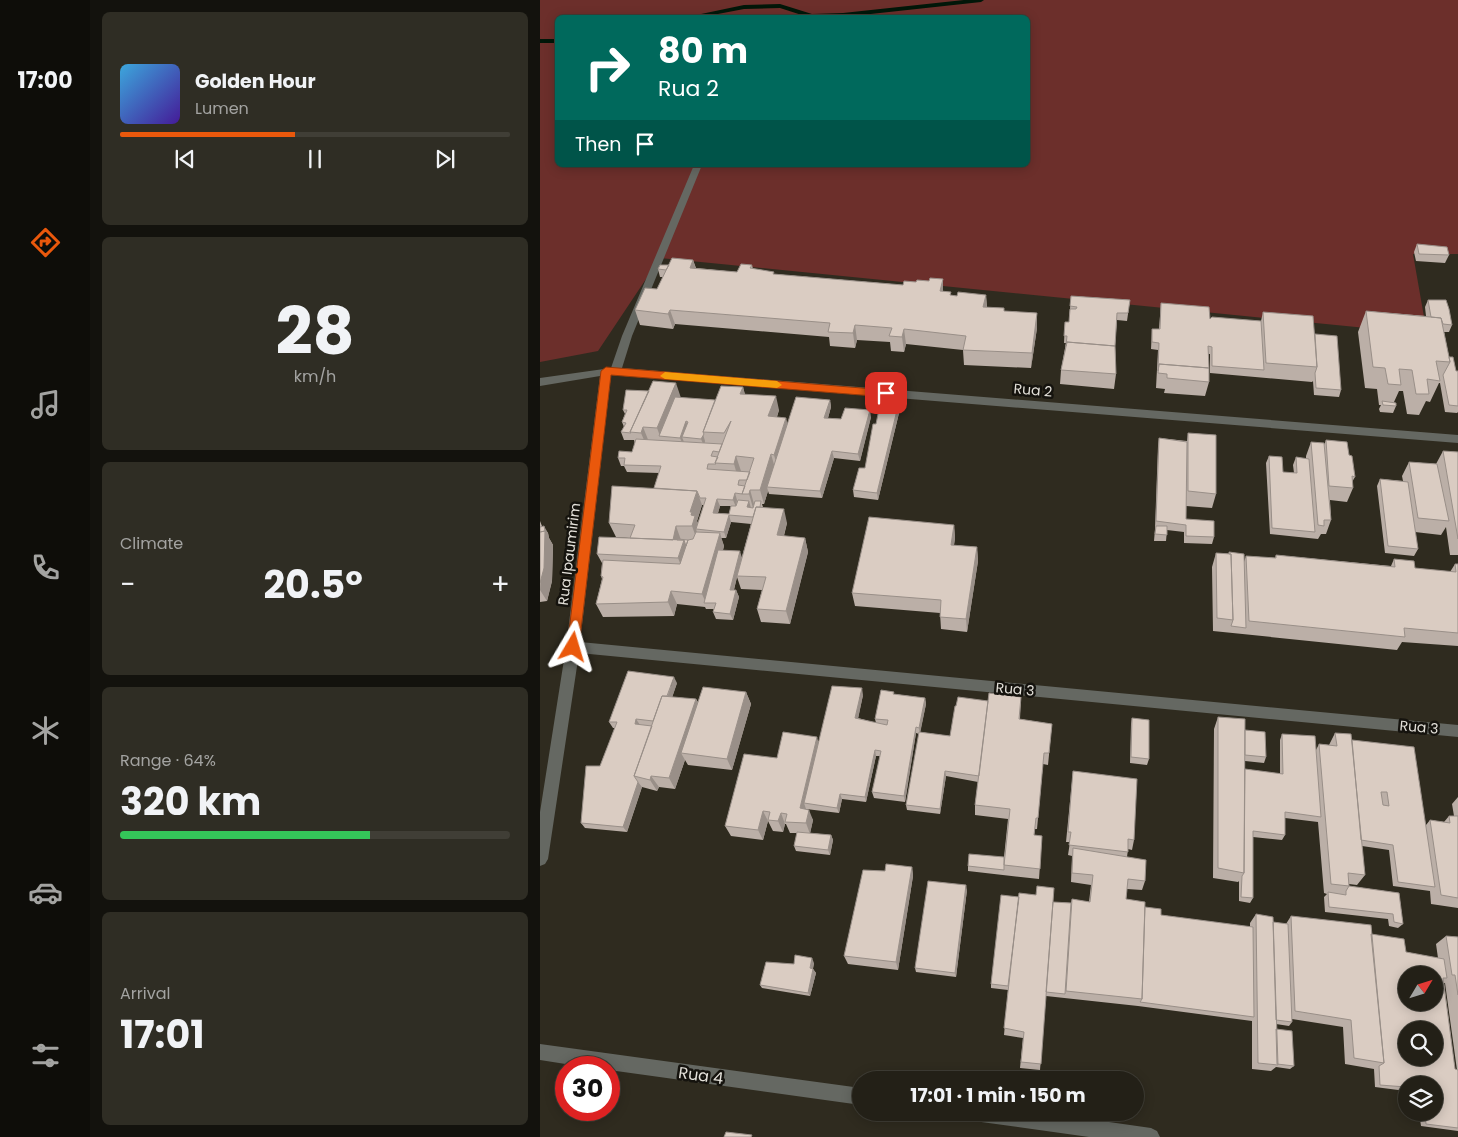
<!DOCTYPE html>
<html lang="en">
<head>
<meta charset="utf-8">
<style>
	:root { --surface:#232017; --page:#2f2d24; --text:#f1f3f6; --muted:#a3a3a1; --line:#403e36; --accent:#ea580c }
	body { margin:0; font-family:Poppins,sans-serif; background:var(--page); color:var(--text); height:100vh; display:flex; flex-direction:column; font-size:19px; white-space:nowrap }
	* { box-sizing:border-box; margin:0 }
	p { font-size:16px; color:var(--muted) }
	.icon { flex:none; width:28px; height:28px; fill:none; stroke:currentColor; stroke-width:2; stroke-linecap:round; stroke-linejoin:round }
	.map { position:relative; flex:1; overflow:hidden }
	.sheet { display:flex; flex-direction:column; gap:12px; padding:12px; background:#13120d; width:450px }
	.sheet>* { flex:none }
	.banner { position:absolute; left:15px; top:15px; width:475px; height:152px; border-radius:8px; box-shadow:0 2px 12px #0003,0 0 0 1px var(--line); background:#00695c; color:#fff; overflow:hidden }
	.needle { width:32px; rotate:52deg }
	.fabs { position:absolute; left:858px; top:966px; display:grid; gap:10px }
	.fabs a { display:grid; place-items:center; width:45px; height:45px; border-radius:50%; background:var(--surface); box-shadow:0 2px 12px #0003,0 0 0 1px var(--line); font-size:25px }
	.speed { position:absolute; left:15px; top:1056px; display:flex; gap:10px; font-size:25px; font-weight:700; text-align:center }
	.speed>* { display:grid; place-content:center; width:65px; height:65px; border-radius:50%; background:var(--surface); box-shadow:0 2px 12px #0003,0 0 0 1px var(--line); line-height:1 }
	.speed .limit { border:8px solid #d22; background:#fff; color:#111 }
	.pin { position:absolute; display:grid; place-items:center; width:42px; height:42px; color:#fff; margin:-21px; border-radius:10px; box-shadow:0 2px 8px #0006 }
	.me { position:absolute; width:55px; margin:-28px; rotate:7deg; stroke-linejoin:round; filter:drop-shadow(0 0 4px #0008) }
	.turn { display:flex; align-items:center; gap:18px; height:105px; padding:0 20px; font-size:22px }
	.turn .icon { width:65px; height:65px; stroke-width:2.5 }
	.turn b { display:block; font-size:35px; line-height:42px }
	.then { display:flex; align-items:center; height:48px; padding:0 20px; background:#0003; gap:10px; font-size:19px }
	.big { font-size:38px; font-weight:700; line-height:1.1 }
	.sheet .card { flex:1; display:flex; flex-direction:column; justify-content:center; gap:8px; min-width:0; padding:0 18px; border-radius:8px; background:var(--page) }
	.sheet .dial { align-items:center; gap:0 }
	.dial b { font-size:65px; line-height:1 }
	.song { display:flex; align-items:center; gap:15px }
	.cover { width:60px; height:60px; border-radius:8px; background:linear-gradient(135deg,hsl(200 70% 55%),hsl(260 70% 35%)) }
	.played { height:5px; border-radius:2px; background:linear-gradient(90deg,var(--accent) 45%,var(--line) 45%) }
	.keys { display:flex; justify-content:space-around; direction:ltr }
	.heat { display:flex; justify-content:space-between; align-items:center; font-size:28px; direction:ltr }
	.charge { height:8px; border-radius:4px; background:linear-gradient(90deg,#34c759 64%,var(--line) 0) }
	.trip { position:absolute; left:312px; top:1071px; width:292px; height:50px; border-radius:25px; background:var(--surface); box-shadow:0 2px 12px #0003,0 0 0 1px var(--line); font-weight:700; line-height:50px; text-align:center }
	main { display:flex; flex:1; min-height:0 }
	.menu { display:flex; flex-direction:column; width:90px; justify-content:space-around; align-items:center; background:#0e0d09; color:var(--muted) }
	.menu .icon { width:35px; height:35px }
	.menu .active { color:var(--accent) }
	.menu b { font-size:22px; color:var(--text) }
	.map>svg:first-child { display:block }
	.green { fill:#6c2f2b; fill-rule:evenodd }
	.lines { fill:none; stroke-linecap:round; stroke-linejoin:round }
	.stream { fill:#011709; fill-rule:evenodd }
	.street { fill:#656862; fill-rule:evenodd }
	.wall { fill:#bbafa7; fill-rule:evenodd }
	.shaded-wall { fill:#998f88 }
	.building { fill:#daccc2; stroke:#998f88; fill-rule:evenodd }
	.route { fill:#ea580c; stroke:#983908 }
	.slow { fill:#f59e0b }
	.labels { text-anchor:middle; stroke-width:5; stroke-linejoin:round; paint-order:stroke }
	.street-label { font-size:14px; fill:#e4e1da; stroke:#15130e }
	.near-street-label { font-size:16px; fill:#e4e1da; stroke:#15130e }
</style>
</head>
<body>
<main>
<nav class="menu">
<b>17:00</b>
<svg class="icon active" aria-label="directions" viewBox="0 0 24 24"><path d="M12 3l9 9-9 9-9-9zM9 14v-3h6M13 9l2 2-2 2"/></svg>
<svg class="icon" aria-label="music" viewBox="0 0 24 24"><path d="M9 18V5l10-2v13"/><circle cx="6" cy="18" r="3"/><circle cx="16" cy="16" r="3"/></svg>
<svg class="icon" aria-label="phone" viewBox="0 0 24 24"><path d="M5 4h4l2 5-3 2q2 4 5 5l2-3 5 2v4C11 20 4 13 5 4z"/></svg>
<svg class="icon" aria-label="climate" viewBox="0 0 24 24"><path d="M12 3v18M4 7l16 10M4 17L20 7"/></svg>
<svg class="icon" aria-label="car" viewBox="0 0 24 24"><path d="M5 17H2v-5l4-1 3-4h7l3 4 3 1v5h-3M9 17h6M6 11h13"/><circle cx="7" cy="17" r="2"/><circle cx="17" cy="17" r="2"/></svg>
<svg class="icon" aria-label="filters" viewBox="0 0 24 24"><path d="M4 7h16M4 17h16"/><circle cx="9" cy="7" r="2"/><circle cx="15" cy="17" r="2"/></svg>
</nav>
<section class="sheet">
<div class="card">
<div class="song"><i class="cover"></i><div><b>Golden Hour</b><p>Lumen</p></div></div>
<div class="played"></div>
<div class="keys"><svg class="icon" aria-label="previous" viewBox="0 0 24 24"><path d="M18 5L8 12l10 7zM5 5v14"/></svg><svg class="icon" aria-label="pause" viewBox="0 0 24 24"><path d="M8 5v14M16 5v14"/></svg><svg class="icon" aria-label="next" viewBox="0 0 24 24"><path d="M6 5l10 7-10 7zM19 5v14"/></svg></div>
</div>
<div class="card dial"><b>28</b><p>km/h</p></div>
<div class="card"><p>Climate</p>
<div class="heat"><a>−</a><b class="big">20.5°</b><a>+</a></div>
</div>
<div class="card"><p>Range · 64%</p><b class="big">320 km</b><div class="charge"></div></div>
<div class="card"><p>Arrival</p><b class="big">17:01</b></div>
</section>
<div class="map">
<svg width="918" height="1137" viewBox="0 0 918 1137">
	<rect width="100%" height="100%" fill="#2f2b1f"/>
	<path class="green" d="M0 0H918V254H873L887 334 120 258 58 351 0 362ZM18 18H488V165H18Z"/>
	<g class="lines">
		<path class="stream" d="M424 0H444L441 2 303 17 271 18 240 8 204 9 157 18H142L204 5 240 4 272 14 303 13Z
			M0 39H18V43H0Z"/>
		<path class="street" d="M154 165H162L92 336 82 368 918 435V443L71 375 40 642 918 725V737L39 653 8 859 5 864 0 866V812L26 647 60 376 0 386V378L71 368 82 336Z
			M0 1044 321 1088V1105L69 1070V1068H51L0 1060Z
			M426 1112H499L611 1128 617 1131 620 1137H549L434 1121 428 1118Z"/>
	</g>
	<path class="wall" d="M877 244 909 255 905 263 876 261 874 252Z
		M153 260 156 268 197 272 212 265 213 269 234 274 363 285 376 282 389 281 403 279V291L411 295 417 296 446 295 447 307 464 311 497 313V328L491 368 424 365 423 350 366 344 364 352 351 351 350 342 317 340 315 348 290 346 289 337 135 324 133 329 100 325 95 310 117 289 123 277H120L118 269 129 265Z
		M531 296 590 300 587 321 577 320 575 346 576 374 574 389 520 384 521 370 526 343H524L525 322H529Z
		M888 300 912 325 909 332H904L909 357 916 371H918V412L917 413 905 412 900 383H899L890 402 886 401 879 415 867 414 863 391H859L854 402 856 406 853 413 840 412 839 409 841 405H839L837 389 825 388 818 332 826 311 886 316 885 307Z
		M621 303 670 319 721 321 723 312 775 334 801 390 799 397 774 395 773 381 772 382 670 373V354H668L669 382 665 396 624 393 625 389 616 388 618 350 611 349 612 329H619Z
		M203 387 205 395 239 410 237 417 246 418 247 425 290 400 291 407 288 418 301 419 331 417 320 461 294 458 282 498 229 494 228 491 224 504H222L223 507 247 523 244 536 265 538 268 552 250 624 221 622 217 609 222 590 201 589 197 577 194 590H196L199 597 193 620 176 619 173 612 174 609H166L165 607 137 604 134 616 63 617 56 604 62 579 61 576 62 563 57 554 90 538 76 537 69 523 114 488 119 473 87 472 84 466H81L78 458 92 452 95 444 94 440H84L81 432 84 427 82 422 85 414 83 410 141 398 175 400ZM162 505H164L158 523 157 521ZM180 506H191L189 514 178 513ZM191 522 211 524 202 557 183 550 184 546 181 538H186Z
		M359 413 338 500 314 497 313 490 325 468 336 424Z
		M648 433 676 494 672 508 646 506V519L674 537 672 544 644 543V532L627 530 626 541H614L615 529V528L618 446 619 438 647 441Z
		M786 440 809 455 815 477 812 482 813 488 807 502 790 500 791 520 786 534H781L778 539 730 534 726 463 729 456 743 472 754 473 753 465 756 457 766 459V456L771 442 784 445Z
		M903 451 918 452V555H910L906 527 901 535 875 532 878 549 874 556 845 553 837 486 840 479 863 481 862 476 869 462 896 464Z
		M0 521 2 526 8 533 9 538 13 545 12 581 7 601 0 602Z
		M414 525 415 538 414 545 437 547 438 561 427 632 401 629 400 613 315 606 312 593Z
		M689 552 704 562 706 556 735 558 736 555 851 566 854 559 875 568 910 572 915 564H918V646L862 642 857 650 673 631 672 567 676 553 689 554Z
		M137 683 132 697 156 699 158 702 206 692 211 704 192 770 148 765 145 760 135 789 119 787 117 791 102 787 87 832 45 828 41 823 60 766 75 728H73L69 722Z
		M354 692V694L385 698 386 704 380 732 410 736 448 701 481 697 480 719 512 724 508 765 503 764 497 829H495L494 835 502 836 499 879 428 871V866L464 857 468 819 435 815V805L438 782 406 776 400 814 367 810 366 805 379 734 376 733 365 802 334 798 332 792 340 756H336L326 802 302 799 299 813 266 809 273 820 270 833 291 835 293 840 290 855 256 851 254 846 257 833H250L246 824H245L243 832 233 831 228 821 223 840 191 836 185 826 237 758 278 742 323 695 318 718 336 723 335 719Z
		M678 717 705 730 726 757 724 763 705 761V769L740 774V740L742 734 776 750 779 744 789 745 795 733 812 740 886 825 890 820 904 822 909 816H914L912 804 918 797V908L891 904 890 891 853 886 849 850 822 846 825 875 817 885 809 884V886L859 893 863 924 858 928 849 926 848 919 785 912 784 897 787 894 784 893 778 822 745 818V835L742 840 713 837V898L710 903 699 901V881L698 882 673 878 674 729Z
		M592 718 609 759 607 765 590 763 591 724Z
		M533 771 594 840 592 850 588 849 587 857 605 881 602 890 587 889 586 899 605 907 621 915 710 927V923L716 914 733 922 746 924 751 916 831 934 866 952 898 958 896 944 906 936 918 937V1131L881 1126 879 1112H894V1085H866V1091L835 1087 834 1069 805 1064 803 1027 752 1019V1022L749 1026 736 1024V1029L754 1066 750 1069 736 1067 731 1071 712 1069V1021L598 1006 506 996 500 1070 480 1068 483 1038 464 1035 468 990 451 988V984L513 902 531 903 532 899 549 902 551 885 531 882 532 856 528 855 530 842H526ZM904 983H905L917 1070 915 1069Z
		M372 867 373 876 358 970 308 964 304 956 345 871Z
		M427 890 416 977 376 972 375 968Z
		M274 963 273 969 276 973 270 996 222 988 220 985 254 964Z"/>
	<path class="shaded-wall" d="M153 260 158 275 150 268Z
		M403 279V294L400 291Z
		M446 295 447 310 443 307Z
		M130 310 135 324 133 329 128 314Z
		M497 313V328L491 368 492 353Z
		M315 325 317 340 315 348 313 333Z
		M364 329 366 344 364 352 362 337Z
		M136 383 141 398 120 436 117 428Z
		M203 387 207 402 200 394Z
		M236 396 239 410 232 431 228 416Z
		M290 400 291 407 286 425 284 418Z
		M358 406 359 413 338 500 337 493Z
		M330 410 331 417 320 461 318 454Z
		M246 418 249 432 238 469 234 455Z
		M146 421 149 429 142 437 144 442 143 445 140 438Z
		M103 427 109 442 107 447 101 433Z
		M163 434 165 441 164 446 161 439Z
		M292 451 294 458 282 498 280 491Z
		M231 454 235 468 227 487 228 491 224 504 220 490Z
		M196 456 201 471 198 478 194 464Z
		M209 486 214 504 213 508 209 494Z
		M157 491 162 505 157 521 160 529H156L158 536 157 540 152 526 150 512Z
		M195 493 197 500 196 507 193 500Z
		M177 499 180 506 176 520 173 513Z
		M209 501 211 508 207 507Z
		M244 509 247 523 240 549 237 535Z
		M189 515 191 522 186 538 184 532Z
		M414 525 415 538 412 558 411 545Z
		M4 526 8 533 9 538 13 545 12 581 7 601 0 590Z
		M136 526 141 540 131 546Z
		M180 533 184 546 168 603H166L162 594Z
		M265 538 268 552 250 624 246 611Z
		M144 540 149 553 146 578 138 558Z
		M437 547 438 561 427 632 426 619Z
		M200 551 202 558 197 576V577L192 597 190 590Z
		M196 590 199 597 193 620 190 614Z
		M131 591 137 604 134 616 128 602Z
		M134 677 137 683 122 728 119 722Z
		M322 688 323 695 317 724 315 718Z
		M206 692 211 704 192 770 187 759Z
		M385 698 386 704 380 734 379 728Z
		M156 699 162 711 141 753 145 760 135 789 129 778Z
		M96 719 100 725 95 724Z
		M376 727V733L365 802 364 796Z
		M277 737 280 748 264 803 266 809 264 819 260 808Z
		M335 750 336 756 326 802 325 797Z
		M405 771 406 776 400 814V809Z
		M111 776 119 787 117 791 110 780Z
		M98 782 102 787 87 832 83 827Z
		M300 794 302 799 299 813 297 808Z
		M269 810 273 820 270 834 266 823Z
		M223 811 228 821 223 840 218 830Z
		M241 813 245 824 243 832 238 821Z
		M291 835 293 840 290 855 288 850Z
		M372 867 373 876 358 970 356 962Z
		M426 885 427 890 416 977 415 973Z
		M272 958 274 963 272 972 270 968Z
		M273 969 276 973 270 996 268 993Z"/>
	<path class="building" d="M877 244 907 247 909 255 879 254Z
		M132 258 153 260 150 268 197 272 201 264 212 265 210 268 234 272 233 274 363 285 364 281 376 282 377 280 389 281 390 278 403 279 400 291 411 292 410 295 417 296 418 292 446 295 443 307 464 308V311L497 313 492 353 423 350 426 336 364 329 362 337 349 336 352 328 315 325 313 333 288 332 290 323 130 310 128 314 95 310 105 288 117 289Z
		M120 265H129L126 270 118 269Z
		M531 296 590 300 588 313H577L575 346 527 342 526 346 527 336H524L525 322H529L530 309H536L537 307 530 306Z
		M888 300H906L909 309 912 325 903 324 901 318 891 317Z
		M621 303 669 307 670 319 672 317 721 321 724 370 672 366V347L668 346 669 368 619 364 618 371 619 343 612 342V329H620Z
		M826 311 901 318 910 362 896 361 900 381 887 379 889 394H876L872 370 859 369 861 385 848 384 845 368 833 367Z
		M723 312 773 316 777 367 726 363Z
		M775 334 797 336 801 390 776 388 775 373 777 367Z
		M527 342 575 346 576 374 521 370Z
		M909 357H913L916 371H918V406L909 405 903 375 910 362Z
		M619 364 669 368V382L627 378V374L618 373Z
		M113 381 136 383 117 428 103 427 101 433 90 432Z
		M181 386 203 387 200 394 236 396 228 416 246 418 234 455 231 454 220 490H210L209 494H202L214 458 196 456 194 464 175 463 191 421 184 433 163 432Z
		M86 390 109 391 90 432 91 433 81 432 86 423 82 422 87 410H83Z
		M135 397 175 400 163 432 164 434 161 439 142 437 148 422 146 421 140 438 119 436Z
		M256 397 290 400 284 418 301 419 305 408 330 410 318 454 292 451 280 491 227 487Z
		M842 401 856 403V406L843 405Z
		M340 404 358 406 337 493 313 490 319 468H325L333 424H336Z
		M648 433 676 435V494L648 491Z
		M619 438 647 442 646 519 674 521V537L646 536V525L616 521Z
		M96 439 182 444 179 452 173 451 171 456 178 457 175 463 176 464H168L167 469 210 472 207 480H199L198 485 205 486 202 494 195 493 193 500 177 499 173 513 189 514 191 506H196L198 500 209 501 207 507 213 508 215 501H221L220 507H216L213 517 189 515 184 532 156 529 166 498H160L157 491 114 488 121 466 84 465 85 458H78L79 451 92 452Z
		M786 440 807 442 809 455 812 456 815 477 812 476 813 488 789 486Z
		M771 442 784 443 791 520H784V526L778 525Z
		M903 451 918 452V539Z
		M729 456 742 457 743 472 757 473 756 457 769 459 775 532 732 528Z
		M869 462 897 464 909 521 878 518Z
		M840 479 868 482 878 549 848 546Z
		M72 486 157 491 150 512H152L151 515 155 516 152 526H136L133 540 90 538 95 525 69 523Z
		M216 507 244 509 237 535 265 538 246 611 217 609 226 577 197 576Z
		M329 517 414 525 411 545 437 547 426 619 400 617 401 600 312 593Z
		M4 526 5 531 0 532V527Z
		M616 526H627V535L615 534Z
		M5 531 4 568 0 583V532Z
		M156 532 180 533 162 594 131 591 128 602 56 604 63 577 61 576 63 560 140 564 148 540 153 539Z
		M59 537 144 540 138 558 57 554Z
		M138 539 148 540 146 546 144 540H137Z
		M178 550 200 551 190 590H196L190 614 173 612 176 603H164Z
		M689 552 704 554 706 628 691 626 693 620 691 554H689Z
		M676 553 691 554 693 620 677 618Z
		M736 555 855 567 854 559 874 561 875 568 916 572 915 564H918V633L864 628 865 637 709 621 706 556 736 558Z
		M88 671 134 677 127 696H122L113 721 96 719 95 724 112 726 94 776 98 782 83 827 41 823 46 766H60L77 722H69Z
		M292 686 322 688 315 718 347 725 348 720 335 719 341 690 354 692 353 694 385 698 379 728 376 727 364 796 332 792 341 751 335 750 325 797 300 794 297 808 264 803Z
		M163 687 206 692 187 759 141 753Z
		M449 693 481 697 479 719 512 724 509 753H504L498 818H496L494 835 502 836 500 869 464 865 470 809 435 805Z
		M122 696 156 699 129 778 111 776 110 780 94 776Z
		M418 697 448 701 439 776 405 771 400 809 366 805 379 732 410 736 415 706H416Z
		M678 717 705 719 704 873 678 868Z
		M592 718 609 720V759L591 757Z
		M705 730 725 732 726 757 705 755Z
		M243 732 277 737 260 808 269 810 266 823 245 822 247 814 241 813 238 821 228 820 230 812 223 811 218 830 185 826 204 754 237 758Z
		M795 733 811 734 825 875 808 873 809 886 791 884 779 744 797 746Z
		M742 734 775 736 781 817 745 812V835L713 831V898L701 897 702 876 704 873 705 769 743 774Z
		M812 740 874 747 895 887 858 882 853 845 821 840ZM841 792H847L849 806 843 805Z
		M533 771 597 779 594 840 588 839V852L529 845 531 832H528Z
		M909 816H918V898L901 895 890 820 910 823Z
		M257 832 291 835 288 850 254 846Z
		M533 848 606 860 605 881 588 879 586 899 605 902 602 999 526 991 532 899 550 902 553 875 532 873Z
		M429 854 464 857V870L428 866Z
		M346 864 372 867 356 962 304 956 323 870 345 871Z
		M388 881 426 885 415 973 375 968Z
		M497 886 514 888 501 1064 481 1062 484 1032 464 1028 479 893 496 895Z
		M809 886 859 893 863 924 854 922 853 914 789 907 788 892 806 895V891Z
		M461 895 479 897 468 986 451 984Z
		M513 902 531 903 525 994 506 992Z
		M605 907 621 909V915L713 927 714 1017 600 1002 602 999Z
		M716 914 733 917 738 1065 718 1063Z
		M751 916 831 925 844 1063 814 1058 811 1020 755 1011Z
		M733 922 748 924 752 1022 736 1020Z
		M831 934 864 939 866 952 904 959 907 978H903L915 1069 918 1070V1128L886 1124 885 1112H894V1085H866V1087L840 1085 839 1066 844 1063ZM866 975H894V1002H866ZM866 1030H894V1058H866Z
		M906 936 918 937V995L915 975H912Z
		M255 955 272 958 270 968 273 969 268 993 220 985 226 962 254 964Z
		M736 1029 752 1031 754 1066 737 1064Z
		M186 1132 212 1135 211 1137H184Z"/>
	<path class="route" d="M66 367 346 390 351 393 346 397 71 375 39 647 37 651 33 653 29 651 27 647 61 371Z"/>
	<path class="slow" d="M125 372 237 381 242 385 237 388 125 379 120 376Z"/>
	<g class="labels">
		<g class="street-label">
			<text transform="translate(493 390) rotate(5)" y="5">Rua 2</text>
			<text transform="translate(29 554) rotate(-83)" y="5">Rua Ipaumirim</text>
			<text transform="translate(475 689) rotate(5)" y="5">Rua 3</text>
			<text transform="translate(879 727) rotate(5)" y="5">Rua 3</text>
		</g>
		<g class="near-street-label">
			<text transform="translate(161 1075) rotate(8)" y="6">Rua 4</text>
		</g>
	</g>
</svg>
<div class="fabs">
<a><svg class="needle" viewBox="-14 -14 28 28"><path d="M0-13l5 13h-10z" fill="#e53935"/><path d="M0 13l5-13h-10z" fill="#a3a3a1"/></svg></a>
<a><svg class="icon" aria-label="search" viewBox="0 0 24 24"><circle cx="10" cy="10" r="6"/><path d="M15 15l6 6"/></svg></a>
<a><svg class="icon" aria-label="layers" viewBox="0 0 24 24"><path d="M12 4l9 5-9 5-9-5zM3 14l9 5 9-5"/></svg></a>
</div>
<div class="speed"><div class="limit">30</div></div>
<div class="pin" style="left:346px;top:393px;background:#d93025"><svg class="icon" aria-label="arrive" viewBox="0 0 24 24"><path d="M6 21V4h12l-3 4 3 4H6"/></svg></div>
<svg class="me" style="left:33px;top:647px" viewBox="-20 -20 40 40"><path d="M0-17L14 15 0 8-14 15z" fill="#ea580c" stroke="#fff" stroke-width="4"/></svg>
<div class="trip">17:01 · 1 min · 150 m</div>
<div class="banner">
<div class="turn"><svg class="icon" aria-label="right" viewBox="0 0 24 24"><path d="M7 20v-9h11M14 6l5 5-5 5"/></svg><div><b>80 m</b>Rua 2</div></div>
<div class="then">Then<svg class="icon" aria-label="arrive" viewBox="0 0 24 24"><path d="M6 21V4h12l-3 4 3 4H6"/></svg></div>
</div>
</div>
</main>
</body>
</html>
